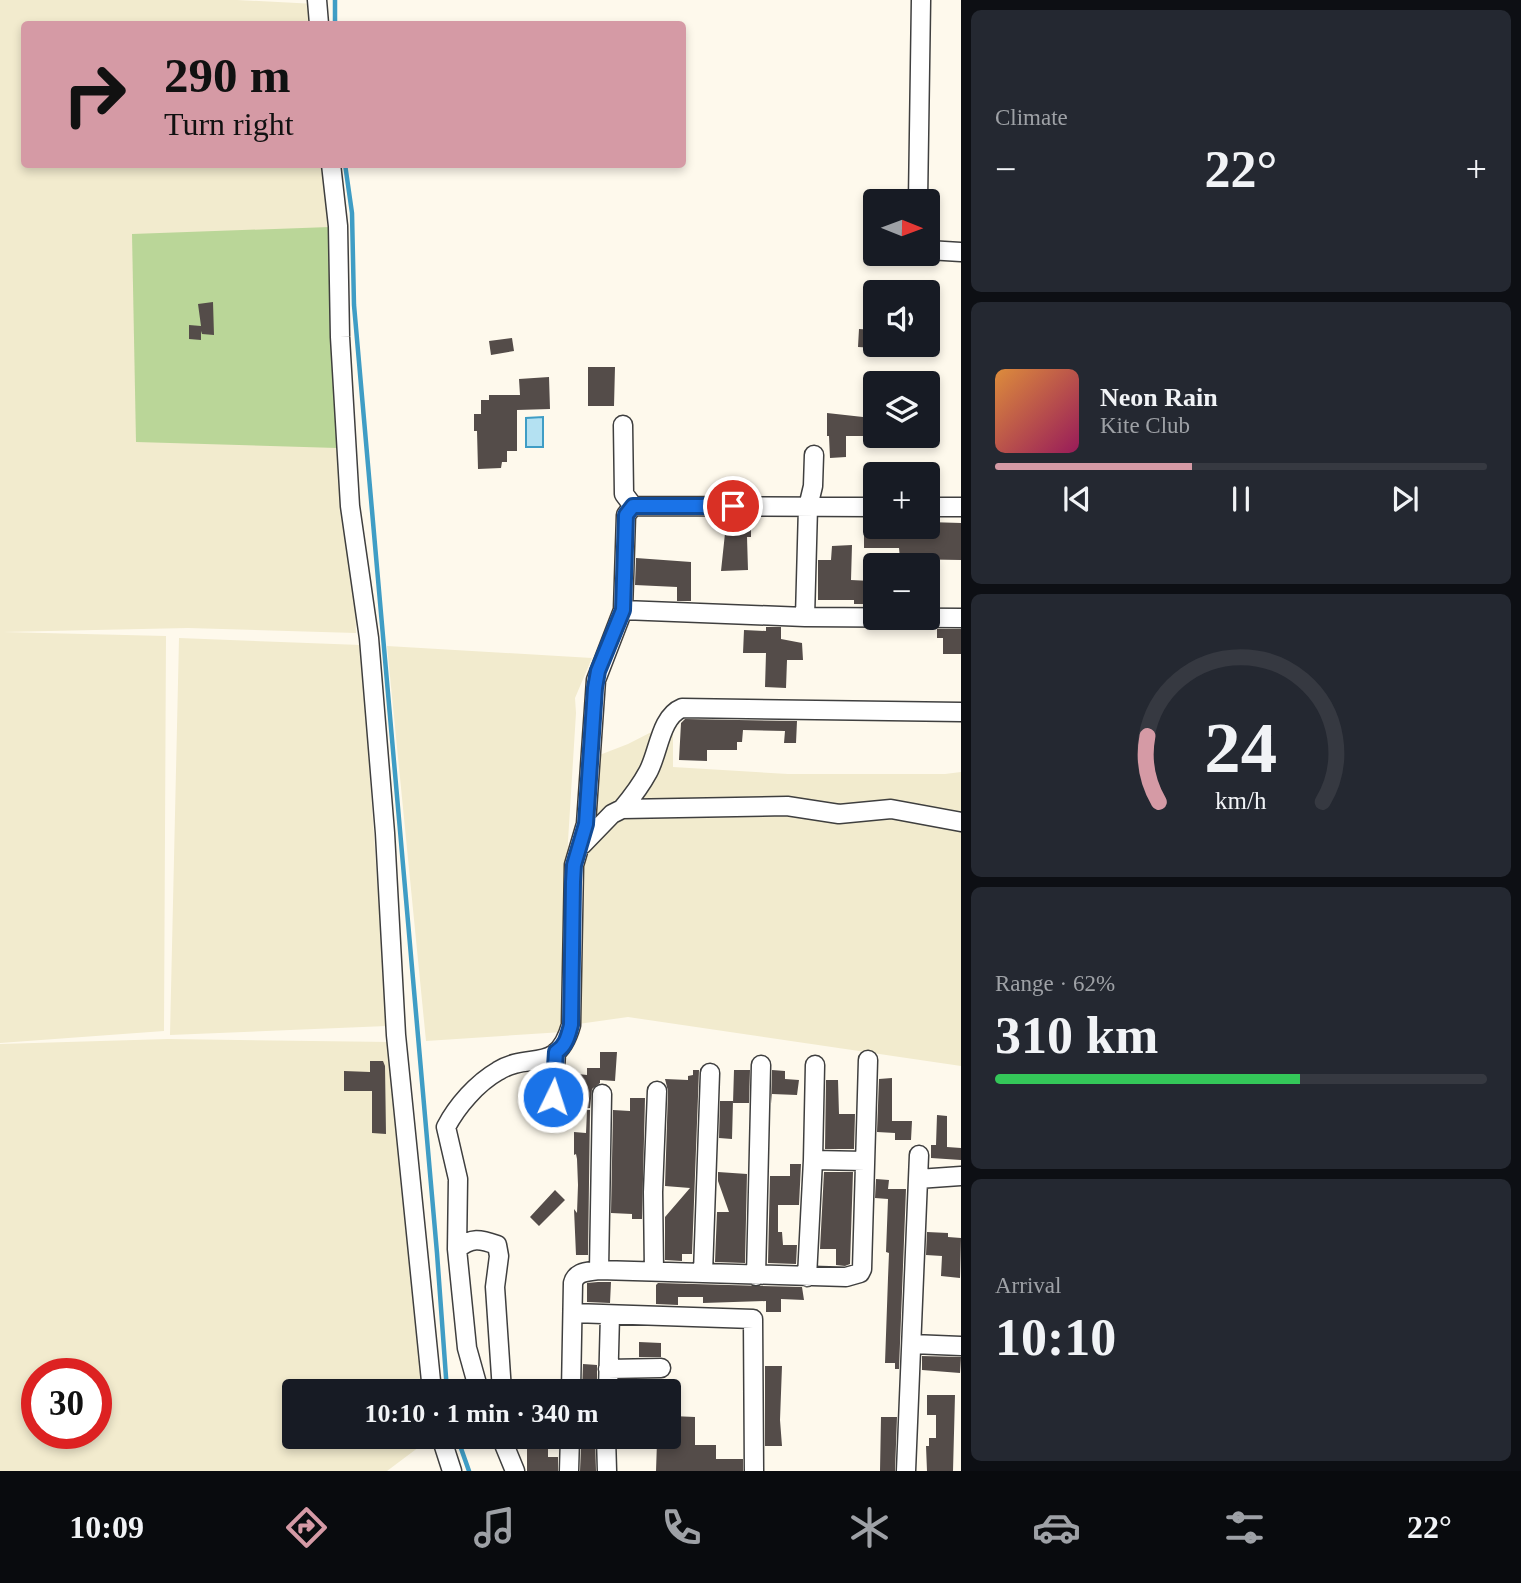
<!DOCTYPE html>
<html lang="en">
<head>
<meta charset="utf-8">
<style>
	:root { --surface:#171b24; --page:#242831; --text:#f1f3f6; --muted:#9ea1a6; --line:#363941; --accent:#d59aa5 }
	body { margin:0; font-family:Georgia,serif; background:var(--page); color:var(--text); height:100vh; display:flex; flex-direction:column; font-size:26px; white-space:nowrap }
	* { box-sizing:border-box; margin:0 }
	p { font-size:23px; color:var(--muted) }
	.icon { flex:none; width:38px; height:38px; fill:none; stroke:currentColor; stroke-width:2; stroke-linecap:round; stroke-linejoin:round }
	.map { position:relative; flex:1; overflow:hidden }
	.details { display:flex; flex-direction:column; gap:10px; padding:10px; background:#0d0f14; width:560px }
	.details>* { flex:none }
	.top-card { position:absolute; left:21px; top:21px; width:665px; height:147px; border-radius:7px; box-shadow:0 4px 10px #0003; background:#d59aa5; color:#111; overflow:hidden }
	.needle { width:46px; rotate:91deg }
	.controls { position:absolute; left:863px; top:189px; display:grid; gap:14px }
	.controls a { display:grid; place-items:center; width:77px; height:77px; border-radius:7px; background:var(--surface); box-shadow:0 4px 10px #0003; font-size:35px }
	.speed { position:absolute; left:21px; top:1358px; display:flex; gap:14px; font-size:35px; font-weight:700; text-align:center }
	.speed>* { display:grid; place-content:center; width:91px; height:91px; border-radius:50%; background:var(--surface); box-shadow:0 4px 10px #0003; line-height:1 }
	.speed .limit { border:10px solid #d22; background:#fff; color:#111 }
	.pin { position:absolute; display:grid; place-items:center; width:60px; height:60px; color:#fff; margin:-30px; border:4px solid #fff; border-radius:50%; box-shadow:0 2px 7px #0007 }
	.me { position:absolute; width:77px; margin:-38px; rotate:4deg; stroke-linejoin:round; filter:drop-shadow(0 0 5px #0008) }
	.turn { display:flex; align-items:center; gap:24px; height:147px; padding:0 28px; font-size:32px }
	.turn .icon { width:91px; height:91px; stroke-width:2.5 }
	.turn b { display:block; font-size:49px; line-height:60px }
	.big { font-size:52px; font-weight:600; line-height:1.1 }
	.details .tile { flex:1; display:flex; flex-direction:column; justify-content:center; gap:10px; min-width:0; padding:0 24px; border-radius:10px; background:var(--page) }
	.details .dial { align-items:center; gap:0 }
	.dial svg { height:182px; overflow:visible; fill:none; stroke:var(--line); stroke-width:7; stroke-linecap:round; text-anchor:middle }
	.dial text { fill:var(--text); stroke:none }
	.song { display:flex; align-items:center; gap:21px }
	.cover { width:84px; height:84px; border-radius:10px; background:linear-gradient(135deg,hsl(30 70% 55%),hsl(330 70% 35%)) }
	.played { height:7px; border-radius:4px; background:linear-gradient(90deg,var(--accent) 40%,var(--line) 40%) }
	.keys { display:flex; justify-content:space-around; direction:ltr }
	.heat { display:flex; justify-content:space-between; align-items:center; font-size:38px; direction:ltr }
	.charge { height:10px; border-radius:5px; background:linear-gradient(90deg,#34c759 62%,var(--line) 0) }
	.trip { position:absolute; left:282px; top:1379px; width:399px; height:70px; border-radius:7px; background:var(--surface); box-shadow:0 4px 10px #0003; font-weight:600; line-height:70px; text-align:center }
	.dock { display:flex; height:112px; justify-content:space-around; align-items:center; background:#090b0e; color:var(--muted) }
	.dock .icon { width:49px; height:49px }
	.dock .current { color:var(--accent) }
	.dock b { font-size:32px; color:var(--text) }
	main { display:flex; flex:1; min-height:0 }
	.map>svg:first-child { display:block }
	.farmland { fill:#f2ebce; fill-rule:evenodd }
	.forest { fill:#bad698 }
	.water { fill:#b4e1f2; stroke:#3f9dc5; stroke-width:2 }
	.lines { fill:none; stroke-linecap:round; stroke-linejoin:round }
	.stream { stroke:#3f9dc5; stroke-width:4.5 }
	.building { fill:#544c49 }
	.minor-casing { stroke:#3f3f3f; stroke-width:21 }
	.minor { stroke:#fff; stroke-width:18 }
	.route-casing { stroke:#114b97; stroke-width:18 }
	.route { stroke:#1a73e8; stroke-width:12 }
</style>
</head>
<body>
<main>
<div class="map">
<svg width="961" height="1471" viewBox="0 0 961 1471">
	<rect width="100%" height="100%" fill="#fef9ec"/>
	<path class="farmland" d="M0 0H237L316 4 319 24H24V164L338 165 347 228 356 633 188 628 3 632 166 636 164 1031 0 1043Z
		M179 638 361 645 387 1026 170 1035Z
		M387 646 592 658 575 698 576 713 568 841 563 1032 426 1041Z
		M673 721V767L788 774H945L961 772V1066L628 1017 571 1025 573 948 582 913 584 761 628 744Z
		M168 1039 390 1042 422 1391H294V1437H426L427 1441 387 1471H0V1044ZM37 1374H96V1433H37Z"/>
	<path class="forest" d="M330 227 337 448 136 442 132 234Z"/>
	<path class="water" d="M543 417V447H526V418Z"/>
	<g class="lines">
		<path class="stream" d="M335 0V24
			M345 164 352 213 354 305 437 1253 447 1391
			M457 1437 469 1471"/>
	</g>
	<path class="building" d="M213 302 214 335 202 334 201 331V340L189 339V325L201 326 198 304Z
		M859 329 875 330V348L858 347Z
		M512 338 514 351 491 355 489 341Z
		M588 367H615L614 406H588Z
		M549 377 550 409 517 410V451H507V462H502L501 468 478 469 477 431H474V414H481V400H489V395H520L519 379Z
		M827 413 863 417V436H846V457L830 458 829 436H827Z
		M864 522H875V527H928V522L961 523V560L900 559 899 548H864Z
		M726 524 751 526V537H747L748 570 721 571Z
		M852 545 851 580 871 581 870 604H854V600H818V560H831L832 546Z
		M636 558 691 562V601H677V587L635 585Z
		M766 627H781V639L802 643 803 660H787L786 688 765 687 766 653H743L744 630 766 631Z
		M937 629H961V654H943V638H937Z
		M685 719 797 721 796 743H784L785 731 743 730 742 742H737V750H707V761L679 760 681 723Z
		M600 1052H617L615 1081 600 1080V1083L592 1089 590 1108H576L578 1074 587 1075V1068H600Z
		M370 1061H383L385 1066 386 1134 372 1133V1091H344V1071L370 1072Z
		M693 1070H699L692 1254H682V1261L665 1260V1217L690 1188 665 1186 668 1091 665 1079 688 1080V1076L693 1075Z
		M734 1070H750L749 1103H733Z
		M772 1070 785 1071V1079L799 1080 797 1095 772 1094 771 1104Z
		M892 1078V1121H912L911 1140H895V1133L877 1132 879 1079Z
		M826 1080H838L839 1114H855L854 1149H825Z
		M630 1098H645L642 1219H632V1214L611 1213 613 1110 630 1111Z
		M720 1101H733L732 1139 719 1138Z
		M587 1110H590L588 1255H576L574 1209 577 1213 578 1185 577 1159 576 1154 574 1155V1132L586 1133Z
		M937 1115 947 1116V1147L961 1148V1160L931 1158V1145H936Z
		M790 1164H801L799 1205H778V1232H782L783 1245H797L796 1264 768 1263 770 1176H790Z
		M718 1172 747 1174 745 1263 715 1262 717 1212H729L718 1181Z
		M824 1172H853L850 1264 845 1266 836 1265V1249H820Z
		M876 1179 889 1180 888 1189H906L899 1369H895V1363H885L888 1278 889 1253 886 1252 888 1199 875 1198Z
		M555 1190 565 1200 539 1226 530 1217Z
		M927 1232 948 1233V1237L961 1238 960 1278 941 1276 942 1256 926 1255Z
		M598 1282H611L610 1303 587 1302V1283Z
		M658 1283 802 1287 804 1300 781 1299V1312H766V1301L703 1303V1297H678V1305L656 1304V1285Z
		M639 1342 661 1343V1357H639Z
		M922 1356 961 1357 960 1373 922 1370Z
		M583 1364 597 1365V1391H582Z
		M765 1366H782L780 1420 782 1446H765Z
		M664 1379V1391H619L620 1381Z
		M927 1395H955L953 1471H927L926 1446H929V1438H936V1415H927Z
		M672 1416 695 1417V1445H716V1459H743V1471H656L657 1442 672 1443Z
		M881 1417H897L895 1471H880Z
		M527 1437H548V1457H558V1471H527Z
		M584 1437H595L596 1471H580L581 1446H584Z"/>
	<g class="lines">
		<defs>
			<path id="minor" d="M317 0 319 24
				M331 164 338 226 340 337 350 506 369 638 385 833 396 1035 432 1391
				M918 201 921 0
				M928 250 961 252
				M623 425 624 494 633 506
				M928 507H961
				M623 610 805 617 961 618
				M805 617 808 507 813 486 814 455
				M622 809C632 797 641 785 648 772 659 752 660 717 682 708L961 712
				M582 845 612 814 622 809 787 806 839 814 891 809 961 822
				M552 1119 556 1052
				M813 1160 865 1161
				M918 1179 961 1176
				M457 1249C472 1237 480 1239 497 1245L499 1256 495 1287 502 1391
				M599 1270 602 1094
				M654 1271 653 1192 657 1091
				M703 1273 710 1073
				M756 1276 761 1065
				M807 1277 813 1160 815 1065
				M573 1313 753 1319 754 1471
				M912 1344 961 1346
				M608 1369 661 1368
				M479 1391 467 1348 457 1249 458 1179 446 1127C457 1106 477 1083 498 1071 530 1051 557 1075 571 1025L574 865 586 824 596 680 623 610 626 515 633 506 875 507
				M571 1391 573 1283C576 1271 588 1272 599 1270L846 1277 860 1273 862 1269 868 1060
				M608 1391 610 1315
				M441 1437 452 1471
				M501 1437 515 1471
				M606 1437 607 1471
				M569 1471 570 1437
				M906 1471 919 1155"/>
		</defs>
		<use href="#minor" class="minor-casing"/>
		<use href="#minor" class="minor"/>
	</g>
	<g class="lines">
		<defs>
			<path id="route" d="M553 1097 556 1052C566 1046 568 1036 571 1025L573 882 574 865 586 824 595 688 598 671 623 610 626 515 633 506H733"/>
		</defs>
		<use href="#route" class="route-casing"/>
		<use href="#route" class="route"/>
	</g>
</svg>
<div class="controls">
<a><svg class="needle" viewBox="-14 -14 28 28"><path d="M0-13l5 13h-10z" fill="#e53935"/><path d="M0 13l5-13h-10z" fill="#9ea1a6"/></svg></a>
<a><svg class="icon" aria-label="sound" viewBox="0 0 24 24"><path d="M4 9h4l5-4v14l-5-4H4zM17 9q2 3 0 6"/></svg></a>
<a><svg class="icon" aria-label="layers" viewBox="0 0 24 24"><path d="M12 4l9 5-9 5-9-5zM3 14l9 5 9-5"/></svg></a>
<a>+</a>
<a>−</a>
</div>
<div class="speed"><div class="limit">30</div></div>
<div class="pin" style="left:733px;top:506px;background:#d93025"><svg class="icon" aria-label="arrive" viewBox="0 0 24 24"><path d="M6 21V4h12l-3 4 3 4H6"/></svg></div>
<svg class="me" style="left:553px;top:1097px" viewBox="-20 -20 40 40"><circle r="17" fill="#1a73e8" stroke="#fff" stroke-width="3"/><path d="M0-11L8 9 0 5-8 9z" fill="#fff"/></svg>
<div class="trip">10:10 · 1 min · 340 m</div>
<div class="top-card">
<div class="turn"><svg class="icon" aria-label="right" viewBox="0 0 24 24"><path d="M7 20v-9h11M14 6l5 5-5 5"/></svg><div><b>290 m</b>Turn right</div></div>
</div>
</div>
<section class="details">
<div class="tile"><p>Climate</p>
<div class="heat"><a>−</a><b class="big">22°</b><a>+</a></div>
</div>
<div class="tile">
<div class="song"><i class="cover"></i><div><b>Neon Rain</b><p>Kite Club</p></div></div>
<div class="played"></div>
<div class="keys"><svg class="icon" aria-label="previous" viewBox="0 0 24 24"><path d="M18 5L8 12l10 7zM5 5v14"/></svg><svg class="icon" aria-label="pause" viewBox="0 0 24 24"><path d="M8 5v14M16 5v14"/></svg><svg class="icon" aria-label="next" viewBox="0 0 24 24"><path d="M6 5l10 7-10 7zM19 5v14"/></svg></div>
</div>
<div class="tile dial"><svg viewBox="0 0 100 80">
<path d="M14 69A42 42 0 1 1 86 69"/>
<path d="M14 69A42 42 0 0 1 9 40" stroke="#d59aa5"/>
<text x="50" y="56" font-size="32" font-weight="700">24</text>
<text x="50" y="72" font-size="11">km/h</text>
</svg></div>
<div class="tile"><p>Range · 62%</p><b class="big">310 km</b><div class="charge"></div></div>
<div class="tile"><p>Arrival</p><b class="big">10:10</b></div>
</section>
</main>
<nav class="dock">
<b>10:09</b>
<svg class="icon current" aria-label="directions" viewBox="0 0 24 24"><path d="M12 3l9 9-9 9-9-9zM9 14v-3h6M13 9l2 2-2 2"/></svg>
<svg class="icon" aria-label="music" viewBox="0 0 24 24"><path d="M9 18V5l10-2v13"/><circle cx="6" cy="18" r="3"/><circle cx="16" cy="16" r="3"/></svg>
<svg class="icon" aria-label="phone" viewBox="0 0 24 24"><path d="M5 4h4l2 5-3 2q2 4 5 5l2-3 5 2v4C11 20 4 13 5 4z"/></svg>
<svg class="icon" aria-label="climate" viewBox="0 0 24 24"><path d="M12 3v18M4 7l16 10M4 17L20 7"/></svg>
<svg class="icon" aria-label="car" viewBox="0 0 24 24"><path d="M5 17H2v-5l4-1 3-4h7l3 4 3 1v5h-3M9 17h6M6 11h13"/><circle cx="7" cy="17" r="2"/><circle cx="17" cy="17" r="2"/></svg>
<svg class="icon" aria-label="filters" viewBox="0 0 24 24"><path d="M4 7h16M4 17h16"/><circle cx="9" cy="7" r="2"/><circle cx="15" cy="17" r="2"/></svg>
<b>22°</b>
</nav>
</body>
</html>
